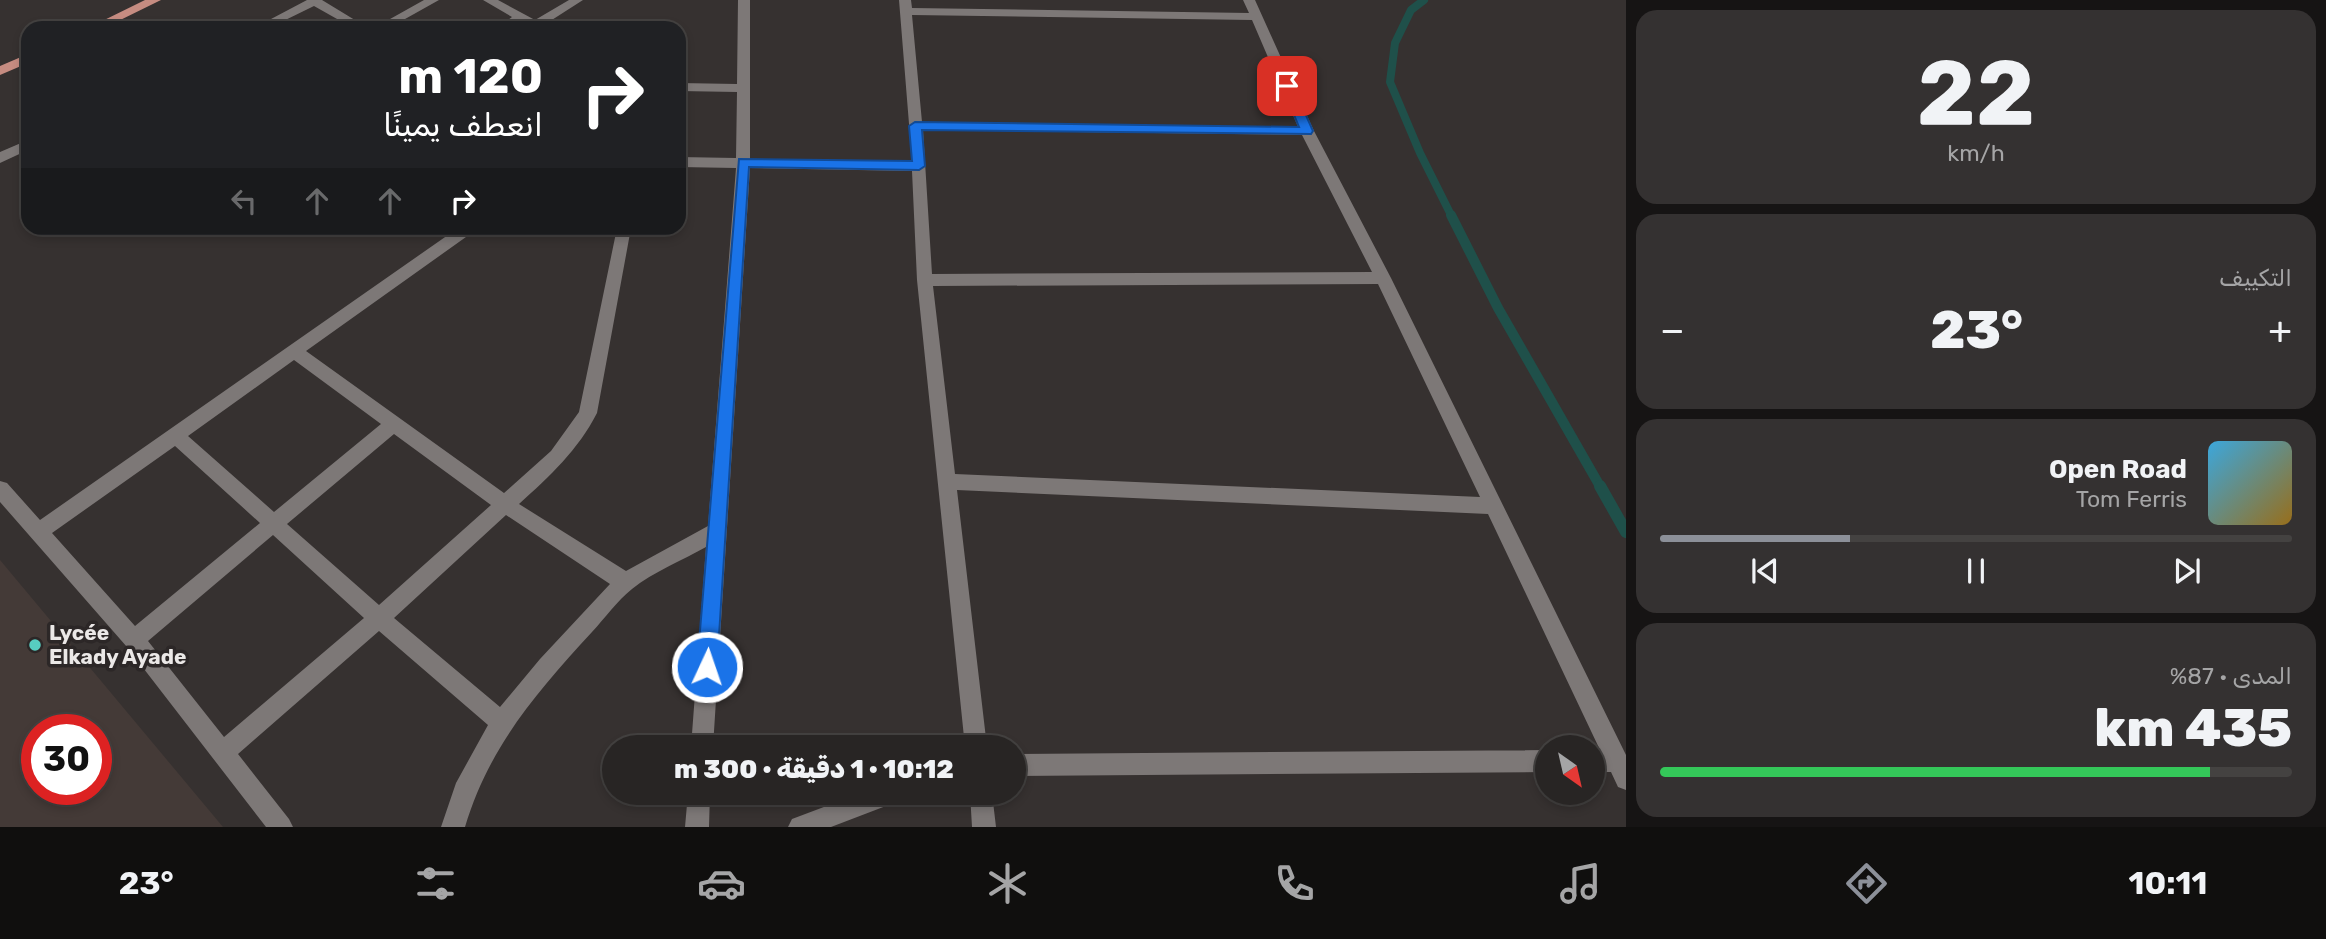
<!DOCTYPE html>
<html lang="ar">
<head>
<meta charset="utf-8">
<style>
	:root { --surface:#282524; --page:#343131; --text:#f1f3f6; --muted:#a5a5a6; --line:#444241; --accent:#8c9099 }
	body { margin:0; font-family:Rubik,"Noto Sans Arabic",sans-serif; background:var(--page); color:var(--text); direction:rtl; height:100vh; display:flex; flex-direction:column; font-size:26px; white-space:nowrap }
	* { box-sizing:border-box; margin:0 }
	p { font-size:23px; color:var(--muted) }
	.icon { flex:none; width:38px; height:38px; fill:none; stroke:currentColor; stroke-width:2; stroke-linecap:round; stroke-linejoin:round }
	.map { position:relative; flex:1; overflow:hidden; direction:ltr }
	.details { display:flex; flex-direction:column; gap:10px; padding:10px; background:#161414; width:700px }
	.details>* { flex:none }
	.guide { position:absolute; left:21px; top:21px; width:665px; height:214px; border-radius:21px; box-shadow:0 4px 10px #0003,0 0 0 2px var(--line); direction:rtl; background:#202124; color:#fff; overflow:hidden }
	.needle { width:46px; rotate:146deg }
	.controls { position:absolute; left:1535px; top:735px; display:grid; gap:14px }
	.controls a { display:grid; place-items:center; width:70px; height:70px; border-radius:50%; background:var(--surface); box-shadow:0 4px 10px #0003,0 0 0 2px var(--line); font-size:35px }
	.speed { position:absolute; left:21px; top:714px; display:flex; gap:14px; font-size:35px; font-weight:700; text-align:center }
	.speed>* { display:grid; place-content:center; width:91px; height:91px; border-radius:50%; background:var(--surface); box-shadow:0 4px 10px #0003,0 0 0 2px var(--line); line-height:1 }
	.speed .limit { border:10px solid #d22; background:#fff; color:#111 }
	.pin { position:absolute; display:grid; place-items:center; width:60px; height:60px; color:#fff; margin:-30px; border-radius:14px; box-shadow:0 4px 10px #0006 }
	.me { position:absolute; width:77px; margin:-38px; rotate:3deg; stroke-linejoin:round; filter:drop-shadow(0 0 5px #0008) }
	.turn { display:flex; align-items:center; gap:24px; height:147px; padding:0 28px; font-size:32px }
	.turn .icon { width:91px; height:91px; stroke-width:2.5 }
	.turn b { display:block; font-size:49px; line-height:60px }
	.lanes { display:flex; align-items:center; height:66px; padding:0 28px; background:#0003; justify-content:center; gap:35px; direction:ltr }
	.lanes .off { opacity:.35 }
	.big { font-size:52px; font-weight:800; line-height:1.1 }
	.details .card { flex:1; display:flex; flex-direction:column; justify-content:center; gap:10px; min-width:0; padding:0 24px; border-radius:21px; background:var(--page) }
	.details .dial { align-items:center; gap:0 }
	.dial b { font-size:91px; line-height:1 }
	.song { display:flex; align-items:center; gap:21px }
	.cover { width:84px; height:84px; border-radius:10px; background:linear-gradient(135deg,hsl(200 70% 55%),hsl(40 70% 35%)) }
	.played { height:7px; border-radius:4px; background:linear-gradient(90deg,var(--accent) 30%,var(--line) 30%) }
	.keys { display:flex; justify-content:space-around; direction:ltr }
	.heat { display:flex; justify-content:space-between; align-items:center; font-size:38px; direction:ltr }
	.charge { height:10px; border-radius:5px; background:linear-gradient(90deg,#34c759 87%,var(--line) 0) }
	.trip { position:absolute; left:602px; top:735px; width:424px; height:70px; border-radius:35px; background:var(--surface); box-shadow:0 4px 10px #0003,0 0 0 2px var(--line); font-weight:800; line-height:70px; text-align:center; direction:rtl }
	.menu { display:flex; height:112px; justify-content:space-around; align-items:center; background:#100f0e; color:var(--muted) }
	.menu .icon { width:49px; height:49px }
	.menu .current { color:var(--accent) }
	.menu b { font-size:32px; color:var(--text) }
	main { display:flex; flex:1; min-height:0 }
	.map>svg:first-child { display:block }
	.built { fill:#443a37; fill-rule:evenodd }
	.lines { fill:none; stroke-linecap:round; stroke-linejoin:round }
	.stream-far2 { stroke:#1f504a; stroke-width:8 }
	.stream-far1 { stroke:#1f504a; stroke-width:10 }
	.stream { stroke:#1f504a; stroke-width:12 }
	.minor { fill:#7d7877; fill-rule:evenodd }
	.major { fill:#c68c81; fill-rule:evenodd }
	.route { fill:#1a73e8; stroke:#114b97; stroke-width:2 }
	.poi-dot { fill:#57cec1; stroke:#2c2727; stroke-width:2.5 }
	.labels { text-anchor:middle; stroke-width:7; stroke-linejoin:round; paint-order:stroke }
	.poi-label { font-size:21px; font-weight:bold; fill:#ebe8e7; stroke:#2c2727; text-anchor:start }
</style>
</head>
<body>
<main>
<section class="details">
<div class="card dial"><b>22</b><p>km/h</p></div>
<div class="card"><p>التكييف</p>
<div class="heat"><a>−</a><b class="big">23°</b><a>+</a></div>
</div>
<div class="card">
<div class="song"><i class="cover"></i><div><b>Open Road</b><p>Tom Ferris</p></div></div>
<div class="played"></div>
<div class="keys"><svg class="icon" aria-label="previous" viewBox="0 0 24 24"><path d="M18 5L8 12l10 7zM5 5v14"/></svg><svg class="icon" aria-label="pause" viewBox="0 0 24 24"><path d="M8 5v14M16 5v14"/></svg><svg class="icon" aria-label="next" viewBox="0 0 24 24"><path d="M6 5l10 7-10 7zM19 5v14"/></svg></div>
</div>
<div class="card"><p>المدى · 87%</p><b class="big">435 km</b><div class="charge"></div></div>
</section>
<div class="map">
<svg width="1626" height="827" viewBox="0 0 1626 827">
	<rect width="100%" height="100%" fill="#363130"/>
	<path class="built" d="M0 560 223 827H0ZM37 730H96V789H37Z"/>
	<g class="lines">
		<path class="stream-far2" d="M1424 0 1411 10 1395 43 1390 82 1420 153 1452 217"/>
		<path class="stream-far1" d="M1451 215 1498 308 1601 488"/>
		<path class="stream" d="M1600 486 1626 532"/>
		<path class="minor" d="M307 0H322L368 28H353L314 6 269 28H254Z
			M424 0H439L389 28H374Z
			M483 0H498L535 20 569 0H583L544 25 547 28H532L521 22 511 28H497L512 17Z
			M738 0H750V159L912 161 899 0H911L912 8 1249 13 1243 0H1255L1314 131 1391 278 1626 755V790L1618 787 1611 772H1592V750H1600L1488 514 957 490 987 747H965L917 280 912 171 750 168 713 747H691L706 547C683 560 653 572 632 589 617 601 605 618 592 632 536 693 489 747 465 827H441L456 783 488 725 379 631 238 754 289 819 293 827H266L127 647 0 502V481L7 483 40 520 458 228H475L473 232 306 351 504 493 551 451 579 412 617 228H631L597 413C578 450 550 476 519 504L626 571 708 526 736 168 679 167V157L736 158 737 92 679 91V83L737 84ZM912 15 1252 20 1298 127 922 122ZM923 130 1302 135 1372 272 932 274ZM1378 284 1480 497 955 474 933 286ZM294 360 381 424 274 512 188 436ZM394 434 491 505 379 605 287 524ZM175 446 260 523 135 626 52 533ZM506 515 610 584 540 659 500 707 394 618ZM273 535 364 618 224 737 148 641Z
			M28 140V150L0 163V152Z
			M1547 750V772L1013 776V754Z
			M688 793H710L709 827H685Z
			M861 793H902L899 801 831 827H788L792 819Z
			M970 793H992L996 827H972Z"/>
		<path class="major" d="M145 0H161L104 28H88Z
			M28 54V63L0 75V66Z"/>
	</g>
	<path class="route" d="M1287 82 1293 86 1313 131 1311 134 922 130 925 166 919 170 749 167 717 667 714 673 707 676 700 673 697 667 739 159 912 161 909 126 915 122 1299 127 1282 86Z"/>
	<circle class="poi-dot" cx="35" cy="645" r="7"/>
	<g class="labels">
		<g class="poi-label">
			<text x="49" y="640">Lycée<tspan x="49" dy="24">Elkady Ayade</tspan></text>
		</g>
	</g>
</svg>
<div class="controls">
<a><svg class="needle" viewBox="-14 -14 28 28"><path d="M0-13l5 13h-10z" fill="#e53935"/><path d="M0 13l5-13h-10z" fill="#a5a5a6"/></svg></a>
</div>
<div class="speed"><div class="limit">30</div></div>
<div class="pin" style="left:1287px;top:86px;background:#d93025"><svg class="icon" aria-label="arrive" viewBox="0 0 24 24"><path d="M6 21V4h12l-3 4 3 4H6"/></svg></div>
<svg class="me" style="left:707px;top:667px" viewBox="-20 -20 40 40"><circle r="17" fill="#1a73e8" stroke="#fff" stroke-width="3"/><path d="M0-11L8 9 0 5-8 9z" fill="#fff"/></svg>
<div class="trip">10:12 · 1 دقيقة · 300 m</div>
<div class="guide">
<div class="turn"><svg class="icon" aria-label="right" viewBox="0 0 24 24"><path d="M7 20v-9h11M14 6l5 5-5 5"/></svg><div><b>120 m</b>انعطف يمينًا</div></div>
<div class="lanes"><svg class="icon off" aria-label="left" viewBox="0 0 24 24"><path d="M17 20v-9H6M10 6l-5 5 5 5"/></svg><svg class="icon off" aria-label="ahead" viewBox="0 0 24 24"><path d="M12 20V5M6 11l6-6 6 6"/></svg><svg class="icon off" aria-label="ahead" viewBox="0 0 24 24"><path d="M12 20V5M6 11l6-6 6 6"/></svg><svg class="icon" aria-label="right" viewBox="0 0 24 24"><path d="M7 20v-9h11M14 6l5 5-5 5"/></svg></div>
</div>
</div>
</main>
<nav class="menu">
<b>10:11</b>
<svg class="icon current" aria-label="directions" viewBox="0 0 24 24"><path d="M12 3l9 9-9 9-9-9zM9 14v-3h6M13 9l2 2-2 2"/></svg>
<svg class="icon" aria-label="music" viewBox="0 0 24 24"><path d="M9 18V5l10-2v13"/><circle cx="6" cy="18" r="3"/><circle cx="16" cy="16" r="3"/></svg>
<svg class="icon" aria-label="phone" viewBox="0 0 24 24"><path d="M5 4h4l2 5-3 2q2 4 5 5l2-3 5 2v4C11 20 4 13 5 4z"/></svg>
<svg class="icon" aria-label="climate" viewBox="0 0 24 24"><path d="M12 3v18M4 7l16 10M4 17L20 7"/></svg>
<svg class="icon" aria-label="car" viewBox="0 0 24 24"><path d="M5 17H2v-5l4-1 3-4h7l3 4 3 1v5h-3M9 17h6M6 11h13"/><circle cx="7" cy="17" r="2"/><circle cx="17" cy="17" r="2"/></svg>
<svg class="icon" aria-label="filters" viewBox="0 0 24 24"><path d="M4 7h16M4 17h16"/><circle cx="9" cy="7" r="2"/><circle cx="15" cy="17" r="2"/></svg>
<b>23°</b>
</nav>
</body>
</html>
